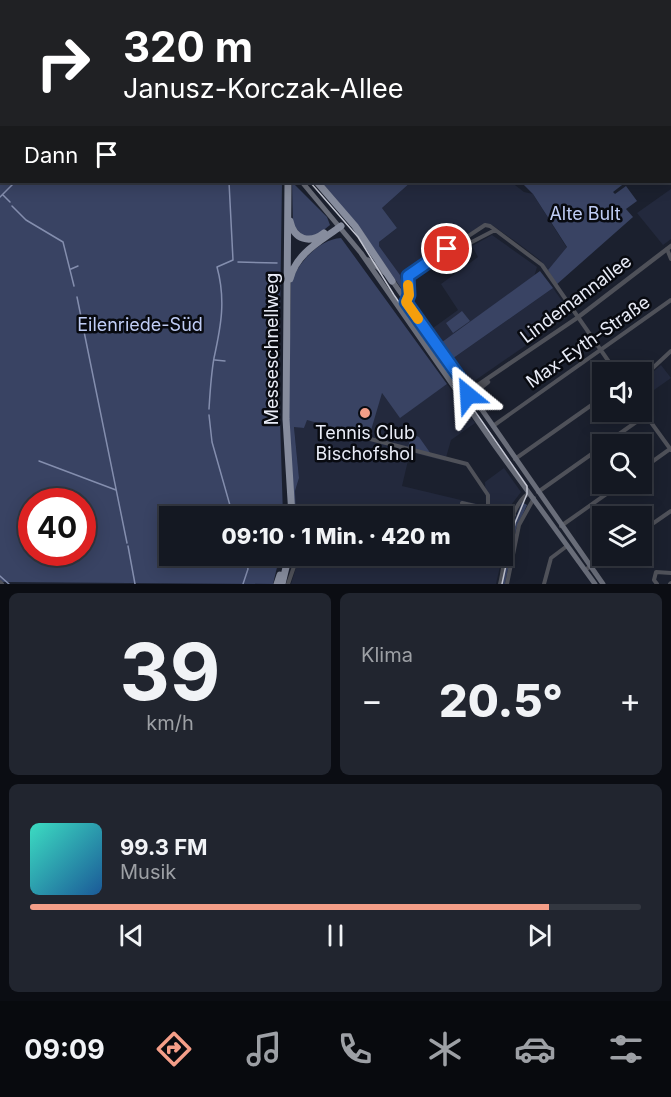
<!DOCTYPE html>
<html lang="de">
<head>
<meta charset="utf-8">
<style>
	:root { --surface:#141822; --page:#21252f; --text:#f1f3f6; --muted:#9da0a5; --line:#333740; --accent:#f49e88 }
	body { margin:0; font-family:Inter,sans-serif; background:var(--page); color:var(--text); height:100vh; display:flex; flex-direction:column; font-size:22px; white-space:nowrap }
	* { box-sizing:border-box; margin:0 }
	p { font-size:20px; color:var(--muted) }
	.icon { flex:none; width:33px; height:33px; fill:none; stroke:currentColor; stroke-width:2; stroke-linecap:round; stroke-linejoin:round }
	.map { position:relative; height:584px; overflow:hidden }
	.side { display:flex; flex-direction:column; gap:9px; padding:9px; background:#0b0d13; flex:1 }
	.side>* { flex:none }
	.guide { position:absolute; left:0px; top:0px; width:672px; height:183px; box-shadow:0 3px 15px #0003,0 0 0 2px var(--line); background:#202124; color:#fff; overflow:hidden }
	.buttons { position:absolute; left:592px; top:362px; display:grid; gap:12px }
	.buttons a { display:grid; place-items:center; width:60px; height:60px; border-radius:0px; background:var(--surface); box-shadow:0 3px 15px #0003,0 0 0 2px var(--line); font-size:30px }
	.speed { position:absolute; left:18px; top:488px; display:flex; gap:12px; font-size:30px; font-weight:700; text-align:center }
	.speed>* { display:grid; place-content:center; width:78px; height:78px; border-radius:50%; background:var(--surface); box-shadow:0 3px 15px #0003,0 0 0 2px var(--line); line-height:1 }
	.speed .limit { border:9px solid #d22; background:#fff; color:#111 }
	.pin { position:absolute; display:grid; place-items:center; width:51px; height:51px; color:#fff; margin:-26px; border:3px solid #fff; border-radius:50%; box-shadow:0 2px 6px #0007 }
	.me { position:absolute; width:66px; margin:-33px; rotate:333deg; stroke-linejoin:round; filter:drop-shadow(0 0 4px #0008) }
	.turn { display:flex; align-items:center; gap:21px; height:126px; padding:0 24px; font-size:27px }
	.turn .icon { width:78px; height:78px; stroke-width:2.5 }
	.turn b { display:block; font-size:42px; line-height:51px }
	.then { display:flex; align-items:center; height:57px; padding:0 24px; background:#0003; gap:12px; font-size:22px }
	.big { font-size:45px; font-weight:800; line-height:1.1 }
	.side .tile { flex:1; display:flex; flex-direction:column; justify-content:center; gap:9px; min-width:0; padding:0 21px; border-radius:9px; background:var(--page) }
	.side .dial { align-items:center; gap:0 }
	.dial b { font-size:78px; line-height:1 }
	.song { display:flex; align-items:center; gap:18px }
	.cover { width:72px; height:72px; border-radius:9px; background:linear-gradient(135deg,hsl(170 70% 55%),hsl(210 70% 35%)) }
	.played { height:6px; border-radius:3px; background:linear-gradient(90deg,var(--accent) 85%,var(--line) 85%) }
	.keys { display:flex; justify-content:space-around; direction:ltr }
	.heat { display:flex; justify-content:space-between; align-items:center; font-size:33px; direction:ltr }
	.side .tiles { flex:1; display:grid; gap:9px; grid-template-columns:1fr 1fr }
	.tile:last-child { grid-column:span 2 }
	.trip { position:absolute; left:159px; top:506px; width:354px; height:60px; border-radius:0px; background:var(--surface); box-shadow:0 3px 15px #0003,0 0 0 2px var(--line); font-weight:800; line-height:60px; text-align:center }
	.menu { display:flex; height:96px; justify-content:space-around; align-items:center; background:#080a0e; color:var(--muted) }
	.menu .icon { width:42px; height:42px }
	.menu .current { color:var(--accent) }
	.menu b { font-size:27px; color:var(--text) }
	.map>svg:first-child { display:block }
	.built { fill:#23293d }
	.green { fill:#394363; fill-rule:evenodd }
	.lines { fill:none; stroke-linecap:round; stroke-linejoin:round }
	.stream { stroke:#848eae; stroke-width:1.5 }
	.minor { stroke:#4f5159; stroke-width:4 }
	.tertiary { stroke:#4f5159; stroke-width:4.5 }
	.secondary { stroke:#696d79; stroke-width:5 }
	.trunk { stroke:#868c9d; stroke-width:7 }
	.tram { stroke:#c2c5d1; stroke-width:1.5 }
	.route-casing { stroke:#114b97; stroke-width:15 }
	.route { stroke:#1a73e8; stroke-width:10 }
	.slow { stroke:#f59e0b; stroke-width:10 }
	.poi-dot { fill:#f49e88; stroke:#080a10; stroke-width:2 }
	.labels { text-anchor:middle; stroke-width:5; stroke-linejoin:round; paint-order:stroke }
	.park-label { font-size:18px; fill:#c0cdf5; stroke:#080a10 }
	.street-label { font-size:18px; fill:#e9ecf7; stroke:#080a10 }
	.poi-label { font-size:18px; fill:#e9ecf7; stroke:#080a10 }
</style>
</head>
<body>
<div class="map">
<svg width="671" height="584" viewBox="0 0 671 584">
	<rect width="100%" height="100%" fill="#1b202e"/>
	<path class="built" d="M411 182H511L524 192 533 194 567 248 548 270 540 260 519 244 492 225 484 224 434 256 404 281 379 246V242L397 228 382 208Z
		M671 189V239L663 245 637 213Z
		M492 235 537 267 534 277 442 342 433 328 458 310 441 284 478 257 472 246Z
		M553 288 571 314 470 384 452 359Z
		M661 365 671 378 654 390 646 378Z
		M447 384 475 423 451 440 445 461 410 452 402 486 486 506 485 482 504 468 521 492 506 512 504 549 496 584H291L300 555H502V516H307L296 511 295 491 299 478 294 426 304 428 306 419 332 426 382 393 400 417Z"/>
	<path class="green" d="M0 0H81L2 2V182H282L279 387 283 516H170V555H280L273 584 0 582ZM32 501H82V552H32Z
		M146 0H282V1L147 2Z
		M295 0H671V151L670 2Z
		M292 182 327 217 330 225 315 237 305 238 293 225Z
		M320 182H411L382 208 397 228 379 242V246L400 275 403 291 357 224Z
		M521 182H626L613 192 615 194 626 186 637 201 626 209 633 217 556 285 548 270 567 247 533 194Z
		M341 238 447 384 400 418 382 393 369 437 307 420 304 428 294 427 299 478 295 491 296 511 308 515 295 516 288 438 291 283C297 264 319 239 341 238Z
		M540 271 553 288 452 359 442 342Z
		M462 311 470 321 453 333 446 323Z
		M412 434 419 437 431 454 408 447Z
		M522 502 527 505 516 529 505 584H501L514 522Z"/>
	<g class="lines">
		<path class="stream" d="M170 2 171 0
			M0 137 2 136
			M185 184 188 182
			M3 195 10 202
			M0 197 15 182
			M12 206 26 220 63 242 74 286
			M238 262 277 263
			M71 269 78 266
			M77 297 127 543
			M215 360 225 361
			M209 409C210 393 211 375 214 358 221 326 226 300 217 267L233 260 229 182
			M209 415 212 442 233 516
			M39 461 116 490
			M128 546 135 584
			M0 576 9 584
			M243 584 248 569 245 555"/>
		<path class="minor" d="M460 242 466 245 495 230
			M667 249 671 259
			M407 302 409 295 408 276 485 225 490 226 542 265 616 372
			M642 378 671 351
			M642 410 671 450
			M493 426 671 300
			M351 434 467 464 488 495V509
			M605 444 646 415
			M515 459 603 397
			M642 469 670 449
			M538 492 603 446
			M462 503 514 515
			M561 526 622 483
			M642 531 671 511
			M585 570 607 555
			M0 582 2 584
			M288 584 298 555
			M500 584C507 558 504 510 529 493
			M507 584 519 525 534 498
			M544 584 551 558 567 546
			M657 584 654 580 656 572 671 573
			M670 584 671 583"/>
		<path class="tertiary" d="M460 393 473 394 488 382
			M468 405 467 395 472 389 577 318 671 246"/>
		<path class="secondary" d="M132 0 133 2
			M302 182 361 253 495 446 595 584
			M368 260 385 273
			M391 279 603 584"/>
		<path class="trunk" d="M291 2V0
			M288 182 286 419 292 516
			M317 182 355 226 392 281
			M290 221C294 240 310 244 324 233
			M290 279C296 253 321 241 341 226
			M277 584 280 575
			M282 584 289 555"/>
		<path class="tram" d="M141 0 142 2
			M310 182 358 237 394 295 527 486V494L515 523 502 584"/>
	</g>
	<g class="lines">
		<defs>
			<path id="route" d="M447 249 408 276 409 295 406 302 472 395H468"/>
		</defs>
		<use href="#route" class="route-casing"/>
		<use href="#route" class="route"/>
		<path class="slow" d="M408 285 409 295 406 302 418 319"/>
	</g>
	<circle class="poi-dot" cx="365" cy="413" r="6"/>
	<g class="labels">
		<g class="park-label">
			<text x="585" y="220">Alte Bult</text>
			<text x="140" y="331">Eilenriede-Süd</text>
		</g>
		<g class="street-label">
			<text transform="translate(576 299) rotate(-37)" y="6">Lindemannallee</text>
			<text transform="translate(588 342) rotate(-35)" y="6">Max-Eyth-Straße</text>
			<text transform="translate(272 349) rotate(-90)" y="6">Messeschnellweg</text>
		</g>
		<g class="poi-label">
			<text x="365" y="439">Tennis Club<tspan x="365" dy="21">Bischofshol</tspan></text>
		</g>
	</g>
</svg>
<div class="buttons">
<a><svg class="icon" aria-label="sound" viewBox="0 0 24 24"><path d="M4 9h4l5-4v14l-5-4H4zM17 9q2 3 0 6"/></svg></a>
<a><svg class="icon" aria-label="search" viewBox="0 0 24 24"><circle cx="10" cy="10" r="6"/><path d="M15 15l6 6"/></svg></a>
<a><svg class="icon" aria-label="layers" viewBox="0 0 24 24"><path d="M12 4l9 5-9 5-9-5zM3 14l9 5 9-5"/></svg></a>
</div>
<div class="speed"><div class="limit">40</div></div>
<div class="pin" style="left:447px;top:249px;background:#d93025"><svg class="icon" aria-label="arrive" viewBox="0 0 24 24"><path d="M6 21V4h12l-3 4 3 4H6"/></svg></div>
<svg class="me" style="left:468px;top:395px" viewBox="-20 -20 40 40"><path d="M0-17L14 15 0 8-14 15z" fill="#1a73e8" stroke="#fff" stroke-width="4"/></svg>
<div class="trip">09:10 · 1 Min. · 420 m</div>
<div class="guide">
<div class="turn"><svg class="icon" aria-label="right" viewBox="0 0 24 24"><path d="M7 20v-9h11M14 6l5 5-5 5"/></svg><div><b>320 m</b>Janusz-Korczak-Allee</div></div>
<div class="then">Dann<svg class="icon" aria-label="arrive" viewBox="0 0 24 24"><path d="M6 21V4h12l-3 4 3 4H6"/></svg></div>
</div>
</div>
<section class="side">
<div class="tiles">
<div class="tile dial"><b>39</b><p>km/h</p></div>
<div class="tile"><p>Klima</p>
<div class="heat"><a>−</a><b class="big">20.5°</b><a>+</a></div>
</div>
<div class="tile">
<div class="song"><i class="cover"></i><div><b>99.3 FM</b><p>Musik</p></div></div>
<div class="played"></div>
<div class="keys"><svg class="icon" aria-label="previous" viewBox="0 0 24 24"><path d="M18 5L8 12l10 7zM5 5v14"/></svg><svg class="icon" aria-label="pause" viewBox="0 0 24 24"><path d="M8 5v14M16 5v14"/></svg><svg class="icon" aria-label="next" viewBox="0 0 24 24"><path d="M6 5l10 7-10 7zM19 5v14"/></svg></div>
</div>
</div>
</section>
<nav class="menu">
<b>09:09</b>
<svg class="icon current" aria-label="directions" viewBox="0 0 24 24"><path d="M12 3l9 9-9 9-9-9zM9 14v-3h6M13 9l2 2-2 2"/></svg>
<svg class="icon" aria-label="music" viewBox="0 0 24 24"><path d="M9 18V5l10-2v13"/><circle cx="6" cy="18" r="3"/><circle cx="16" cy="16" r="3"/></svg>
<svg class="icon" aria-label="phone" viewBox="0 0 24 24"><path d="M5 4h4l2 5-3 2q2 4 5 5l2-3 5 2v4C11 20 4 13 5 4z"/></svg>
<svg class="icon" aria-label="climate" viewBox="0 0 24 24"><path d="M12 3v18M4 7l16 10M4 17L20 7"/></svg>
<svg class="icon" aria-label="car" viewBox="0 0 24 24"><path d="M5 17H2v-5l4-1 3-4h7l3 4 3 1v5h-3M9 17h6M6 11h13"/><circle cx="7" cy="17" r="2"/><circle cx="17" cy="17" r="2"/></svg>
<svg class="icon" aria-label="filters" viewBox="0 0 24 24"><path d="M4 7h16M4 17h16"/><circle cx="9" cy="7" r="2"/><circle cx="15" cy="17" r="2"/></svg>
</nav>
</body>
</html>
